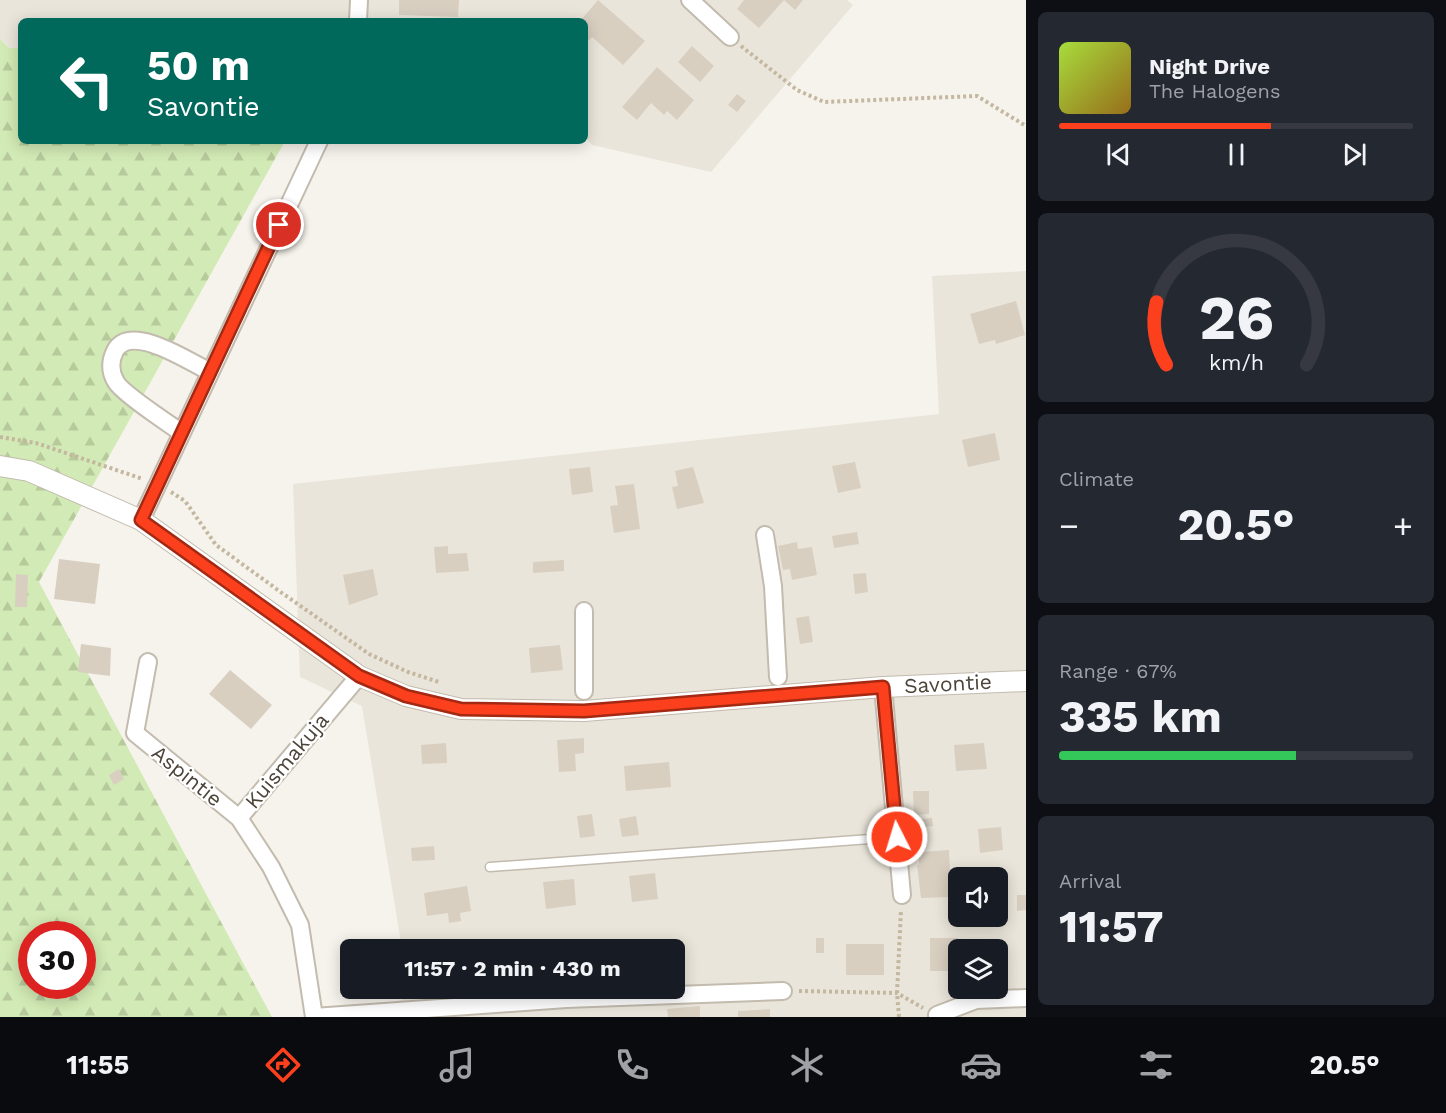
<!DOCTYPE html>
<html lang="en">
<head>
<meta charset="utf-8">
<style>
	:root { --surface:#171b24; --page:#242831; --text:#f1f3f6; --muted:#9ea1a6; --line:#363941; --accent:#fc3f1d }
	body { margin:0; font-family:"Work Sans",sans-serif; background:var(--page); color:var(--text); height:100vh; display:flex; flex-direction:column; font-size:22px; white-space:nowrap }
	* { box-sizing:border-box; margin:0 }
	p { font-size:20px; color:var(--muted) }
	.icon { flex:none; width:33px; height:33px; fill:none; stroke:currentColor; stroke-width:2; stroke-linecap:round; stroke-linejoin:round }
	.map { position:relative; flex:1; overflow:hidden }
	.details { display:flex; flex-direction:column; gap:12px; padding:12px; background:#0d0f14; width:420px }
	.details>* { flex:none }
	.hud { position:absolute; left:18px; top:18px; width:570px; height:126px; border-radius:9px; box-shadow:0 3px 15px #0003; background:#00695c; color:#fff; overflow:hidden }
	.controls { position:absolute; left:948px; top:867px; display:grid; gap:12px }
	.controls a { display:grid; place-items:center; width:60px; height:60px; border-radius:9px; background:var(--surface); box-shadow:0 3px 15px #0003; font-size:30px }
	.speed { position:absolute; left:18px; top:921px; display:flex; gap:12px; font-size:30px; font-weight:700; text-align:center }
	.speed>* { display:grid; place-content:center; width:78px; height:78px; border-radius:50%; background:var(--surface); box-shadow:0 3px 15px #0003; line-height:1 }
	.speed .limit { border:9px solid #d22; background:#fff; color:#111 }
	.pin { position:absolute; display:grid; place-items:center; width:51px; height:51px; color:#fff; margin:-26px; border:3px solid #fff; border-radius:50%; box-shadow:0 2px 6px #0007 }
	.me { position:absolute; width:66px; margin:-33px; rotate:355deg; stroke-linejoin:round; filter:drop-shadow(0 0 4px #0008) }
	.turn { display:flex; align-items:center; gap:21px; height:126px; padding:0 30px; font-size:27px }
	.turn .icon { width:78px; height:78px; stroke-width:2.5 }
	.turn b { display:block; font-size:42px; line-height:51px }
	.big { font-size:45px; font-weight:700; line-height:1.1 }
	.details .widget { flex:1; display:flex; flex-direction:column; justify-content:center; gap:9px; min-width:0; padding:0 21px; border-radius:9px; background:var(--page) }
	.details .dial { align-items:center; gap:0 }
	.dial svg { height:156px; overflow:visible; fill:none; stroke:var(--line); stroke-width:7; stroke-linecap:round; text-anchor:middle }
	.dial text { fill:var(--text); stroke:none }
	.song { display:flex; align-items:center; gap:18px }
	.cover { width:72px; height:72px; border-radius:9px; background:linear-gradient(135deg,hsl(80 70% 55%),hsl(40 70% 35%)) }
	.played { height:6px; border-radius:3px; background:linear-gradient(90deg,var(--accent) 60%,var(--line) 60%) }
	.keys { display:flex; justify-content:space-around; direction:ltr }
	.heat { display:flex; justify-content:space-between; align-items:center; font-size:33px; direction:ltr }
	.charge { height:9px; border-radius:4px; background:linear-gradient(90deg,#34c759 67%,var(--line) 0) }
	.trip { position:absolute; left:340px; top:939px; width:345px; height:60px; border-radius:9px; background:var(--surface); box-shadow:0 3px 15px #0003; font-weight:700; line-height:60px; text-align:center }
	.dock { display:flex; height:96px; justify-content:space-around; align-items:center; background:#090b0e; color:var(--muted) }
	.dock .icon { width:42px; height:42px }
	.dock .current { color:var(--accent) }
	.dock b { font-size:27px; color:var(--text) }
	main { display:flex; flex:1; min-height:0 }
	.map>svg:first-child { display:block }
	.residential { fill:#eae5da; fill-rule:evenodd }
	.forest { fill:url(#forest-firs); fill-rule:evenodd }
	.building { fill:#d8cfc1 }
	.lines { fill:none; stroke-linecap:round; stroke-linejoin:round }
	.service-casing { stroke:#c2bbae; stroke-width:11 }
	.minor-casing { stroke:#c2bbae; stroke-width:20 }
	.tertiary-casing { stroke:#c2bbae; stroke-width:22 }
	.path { stroke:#c4b79f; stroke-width:4; stroke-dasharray:3 3; stroke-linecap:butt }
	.service { stroke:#fff; stroke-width:8 }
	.minor { stroke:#fff; stroke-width:16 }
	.tertiary { stroke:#fff; stroke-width:20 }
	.route-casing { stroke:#a42913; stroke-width:15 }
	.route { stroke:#fc3f1d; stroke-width:10 }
	.labels { text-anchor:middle; stroke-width:4.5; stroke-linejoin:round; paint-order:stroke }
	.street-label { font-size:21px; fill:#4b4439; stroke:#fff }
</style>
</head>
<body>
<main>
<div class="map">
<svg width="1026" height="1017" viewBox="0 0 1026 1017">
	<defs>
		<pattern id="forest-firs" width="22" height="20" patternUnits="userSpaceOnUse" patternTransform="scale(1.5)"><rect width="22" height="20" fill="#d2eab5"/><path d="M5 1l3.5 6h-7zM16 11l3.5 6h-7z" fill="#b6ca9c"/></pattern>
	</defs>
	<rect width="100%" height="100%" fill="#f6f3ec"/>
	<path class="residential" d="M0 0H847L853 5 711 172 592 145 585 137V21H21V48H9L0 39Z
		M1026 271V1017H353L409 997 408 989 675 988V950L402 949 362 706 300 677 293 484 939 414 932 276ZM958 878H998V916H958ZM958 950H998V988H958Z"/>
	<path class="forest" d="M0 39 9 48H21V141H285L39 582 272 1017H0ZM32 934H82V986H32Z"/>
	<path class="building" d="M399 0H459L458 17 399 15Z
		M598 0 645 41 623 65 592 37 588 41 585 38V21H580Z
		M744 0H803L795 10 784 0 759 28 737 9Z
		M692 46 714 66 700 82 678 62Z
		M657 67 694 100 677 120 667 111 664 115 651 103 637 120 622 107Z
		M737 94 746 101 737 112 728 105Z
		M1016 301 1025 335 996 344 995 340 979 344 970 314Z
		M995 433 1000 460 968 467 962 440Z
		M855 462 861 488 838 493 832 466Z
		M590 467 593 492 572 495 569 469Z
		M693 467 704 503 677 509 672 487 678 486 675 471Z
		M634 484 640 529 614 533 610 506 618 505 615 486Z
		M857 532 859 544 834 548 832 536Z
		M797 542 798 549 812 547 817 575 792 580 790 569 783 570 778 546Z
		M448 546V554L467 553 469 571 436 573 434 547Z
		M59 559 100 564 95 604 54 599Z
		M564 560V571L533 573V562Z
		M373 569 378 595 349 605 343 575Z
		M866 573 868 592 855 594 853 574Z
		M16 574 28 575 27 607H15Z
		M809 616 813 642 800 644 796 618Z
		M81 644 111 648 110 676 78 672Z
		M560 645 563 670 531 673 529 648Z
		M230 670 272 705 251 729 209 694Z
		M584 738V753L575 754 576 771 559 772 557 740Z
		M446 743 447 763 422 764 421 745Z
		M984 743 987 769 956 771 954 745Z
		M669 762 671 787 626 791 624 766Z
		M119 769 124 779 114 785 109 775Z
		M913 791H929V814L914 815Z
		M592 814 595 836 580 838 577 816Z
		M636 816 639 835 622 837 619 819Z
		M932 818 933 826 915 828 914 820Z
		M1001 827 1003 850 980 853 978 829Z
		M434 846 435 860 412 861 411 848Z
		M949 850 951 897 921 898 917 865H919V852Z
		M655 873 658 899 632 902 629 876Z
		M574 879 576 905 546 909 543 882Z
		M467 886 471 911 460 913 461 921 449 923 448 913 427 916 424 893Z
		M1017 895H1026V910L1017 911Z
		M816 938H824V953H816Z
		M930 938H958V971H930Z
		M846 944H884V975H846Z
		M700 1006V1017H668L667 1009Z
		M770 1009V1017H738V1011Z"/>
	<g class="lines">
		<defs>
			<path id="service" d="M490 867 897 837"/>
			<path id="minor" d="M690 0 730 37
				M358 21 359 0
				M182 433C169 424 122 393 116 382 110 372 110 361 115 351 130 322 190 362 210 372
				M141 520 319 141
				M765 535 773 586 778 677
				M148 662 135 733 239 818 271 867 300 925 314 1017
				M883 687 902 895
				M584 691V611
				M239 818 359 676
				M937 1015 976 1000 1026 998
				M314 1017 566 999 783 991"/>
			<path id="tertiary" d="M0 466 29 471 141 520 359 676 406 696 461 709 584 711 883 687 1026 681"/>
		</defs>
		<use href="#service" class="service-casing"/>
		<use href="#minor" class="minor-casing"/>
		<use href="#tertiary" class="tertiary-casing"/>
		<path class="path" d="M741 46 797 90 824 102 977 96 1026 126
			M0 437 36 443 143 479
			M171 492 185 501 216 545 282 593 369 654 408 672 439 682
			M799 991 897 993 923 1008
			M899 1017 897 993 901 910"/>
		<use href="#service" class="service"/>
		<use href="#minor" class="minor"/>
		<use href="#tertiary" class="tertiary"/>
	</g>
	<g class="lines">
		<defs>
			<path id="route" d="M279 225 141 520 359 676 406 696 461 709 584 711 883 687 897 837"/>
		</defs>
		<use href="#route" class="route-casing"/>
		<use href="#route" class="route"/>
	</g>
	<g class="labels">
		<g class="street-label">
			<text transform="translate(948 684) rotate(-3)" y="7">Savontie</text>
			<text transform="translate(287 761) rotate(-50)" y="7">Kuismakuja</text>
			<text transform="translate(187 776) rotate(39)" y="7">Aspintie</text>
		</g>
	</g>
</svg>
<div class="controls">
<a><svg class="icon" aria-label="sound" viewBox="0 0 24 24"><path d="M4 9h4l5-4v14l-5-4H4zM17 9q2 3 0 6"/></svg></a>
<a><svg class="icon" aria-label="layers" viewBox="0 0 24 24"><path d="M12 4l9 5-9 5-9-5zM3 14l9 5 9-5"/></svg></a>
</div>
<div class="speed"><div class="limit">30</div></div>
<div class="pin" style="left:279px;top:225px;background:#d93025"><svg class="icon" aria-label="arrive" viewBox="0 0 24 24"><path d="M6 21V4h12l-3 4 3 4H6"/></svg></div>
<svg class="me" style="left:897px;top:837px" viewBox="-20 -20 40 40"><circle r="17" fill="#fc3f1d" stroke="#fff" stroke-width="3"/><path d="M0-11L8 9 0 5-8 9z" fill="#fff"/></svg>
<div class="trip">11:57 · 2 min · 430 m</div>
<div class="hud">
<div class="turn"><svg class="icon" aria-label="left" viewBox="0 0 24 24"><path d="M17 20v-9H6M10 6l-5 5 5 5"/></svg><div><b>50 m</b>Savontie</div></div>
</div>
</div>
<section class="details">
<div class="widget">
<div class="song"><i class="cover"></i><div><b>Night Drive</b><p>The Halogens</p></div></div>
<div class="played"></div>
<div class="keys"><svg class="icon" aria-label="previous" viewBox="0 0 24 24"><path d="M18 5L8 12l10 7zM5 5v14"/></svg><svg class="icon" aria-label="pause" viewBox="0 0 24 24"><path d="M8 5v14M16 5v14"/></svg><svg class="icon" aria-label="next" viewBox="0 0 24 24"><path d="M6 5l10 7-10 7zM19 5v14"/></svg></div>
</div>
<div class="widget dial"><svg viewBox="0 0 100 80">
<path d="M14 69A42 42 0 1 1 86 69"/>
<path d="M14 69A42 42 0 0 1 9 37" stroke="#fc3f1d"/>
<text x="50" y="56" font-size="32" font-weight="700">26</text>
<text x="50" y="72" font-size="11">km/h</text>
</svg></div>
<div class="widget"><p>Climate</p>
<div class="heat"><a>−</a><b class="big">20.5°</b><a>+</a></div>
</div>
<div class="widget"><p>Range · 67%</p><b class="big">335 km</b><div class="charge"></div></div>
<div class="widget"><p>Arrival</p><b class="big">11:57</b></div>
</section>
</main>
<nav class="dock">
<b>11:55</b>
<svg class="icon current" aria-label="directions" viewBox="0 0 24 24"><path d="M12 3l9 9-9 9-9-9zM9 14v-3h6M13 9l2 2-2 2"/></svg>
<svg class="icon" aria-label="music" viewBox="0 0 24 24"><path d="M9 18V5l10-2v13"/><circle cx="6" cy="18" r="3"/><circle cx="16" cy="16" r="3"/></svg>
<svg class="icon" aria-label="phone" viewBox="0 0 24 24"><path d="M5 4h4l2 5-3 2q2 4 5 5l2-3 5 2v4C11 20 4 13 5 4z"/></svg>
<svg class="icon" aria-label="climate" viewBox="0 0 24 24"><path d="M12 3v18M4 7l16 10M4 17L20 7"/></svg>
<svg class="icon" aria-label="car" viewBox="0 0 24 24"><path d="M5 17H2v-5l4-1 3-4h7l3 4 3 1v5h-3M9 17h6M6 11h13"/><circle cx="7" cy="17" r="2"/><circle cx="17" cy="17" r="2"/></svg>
<svg class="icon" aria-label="filters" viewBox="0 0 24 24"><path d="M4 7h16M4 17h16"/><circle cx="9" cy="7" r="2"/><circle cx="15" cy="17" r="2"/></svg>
<b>20.5°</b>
</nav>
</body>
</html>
